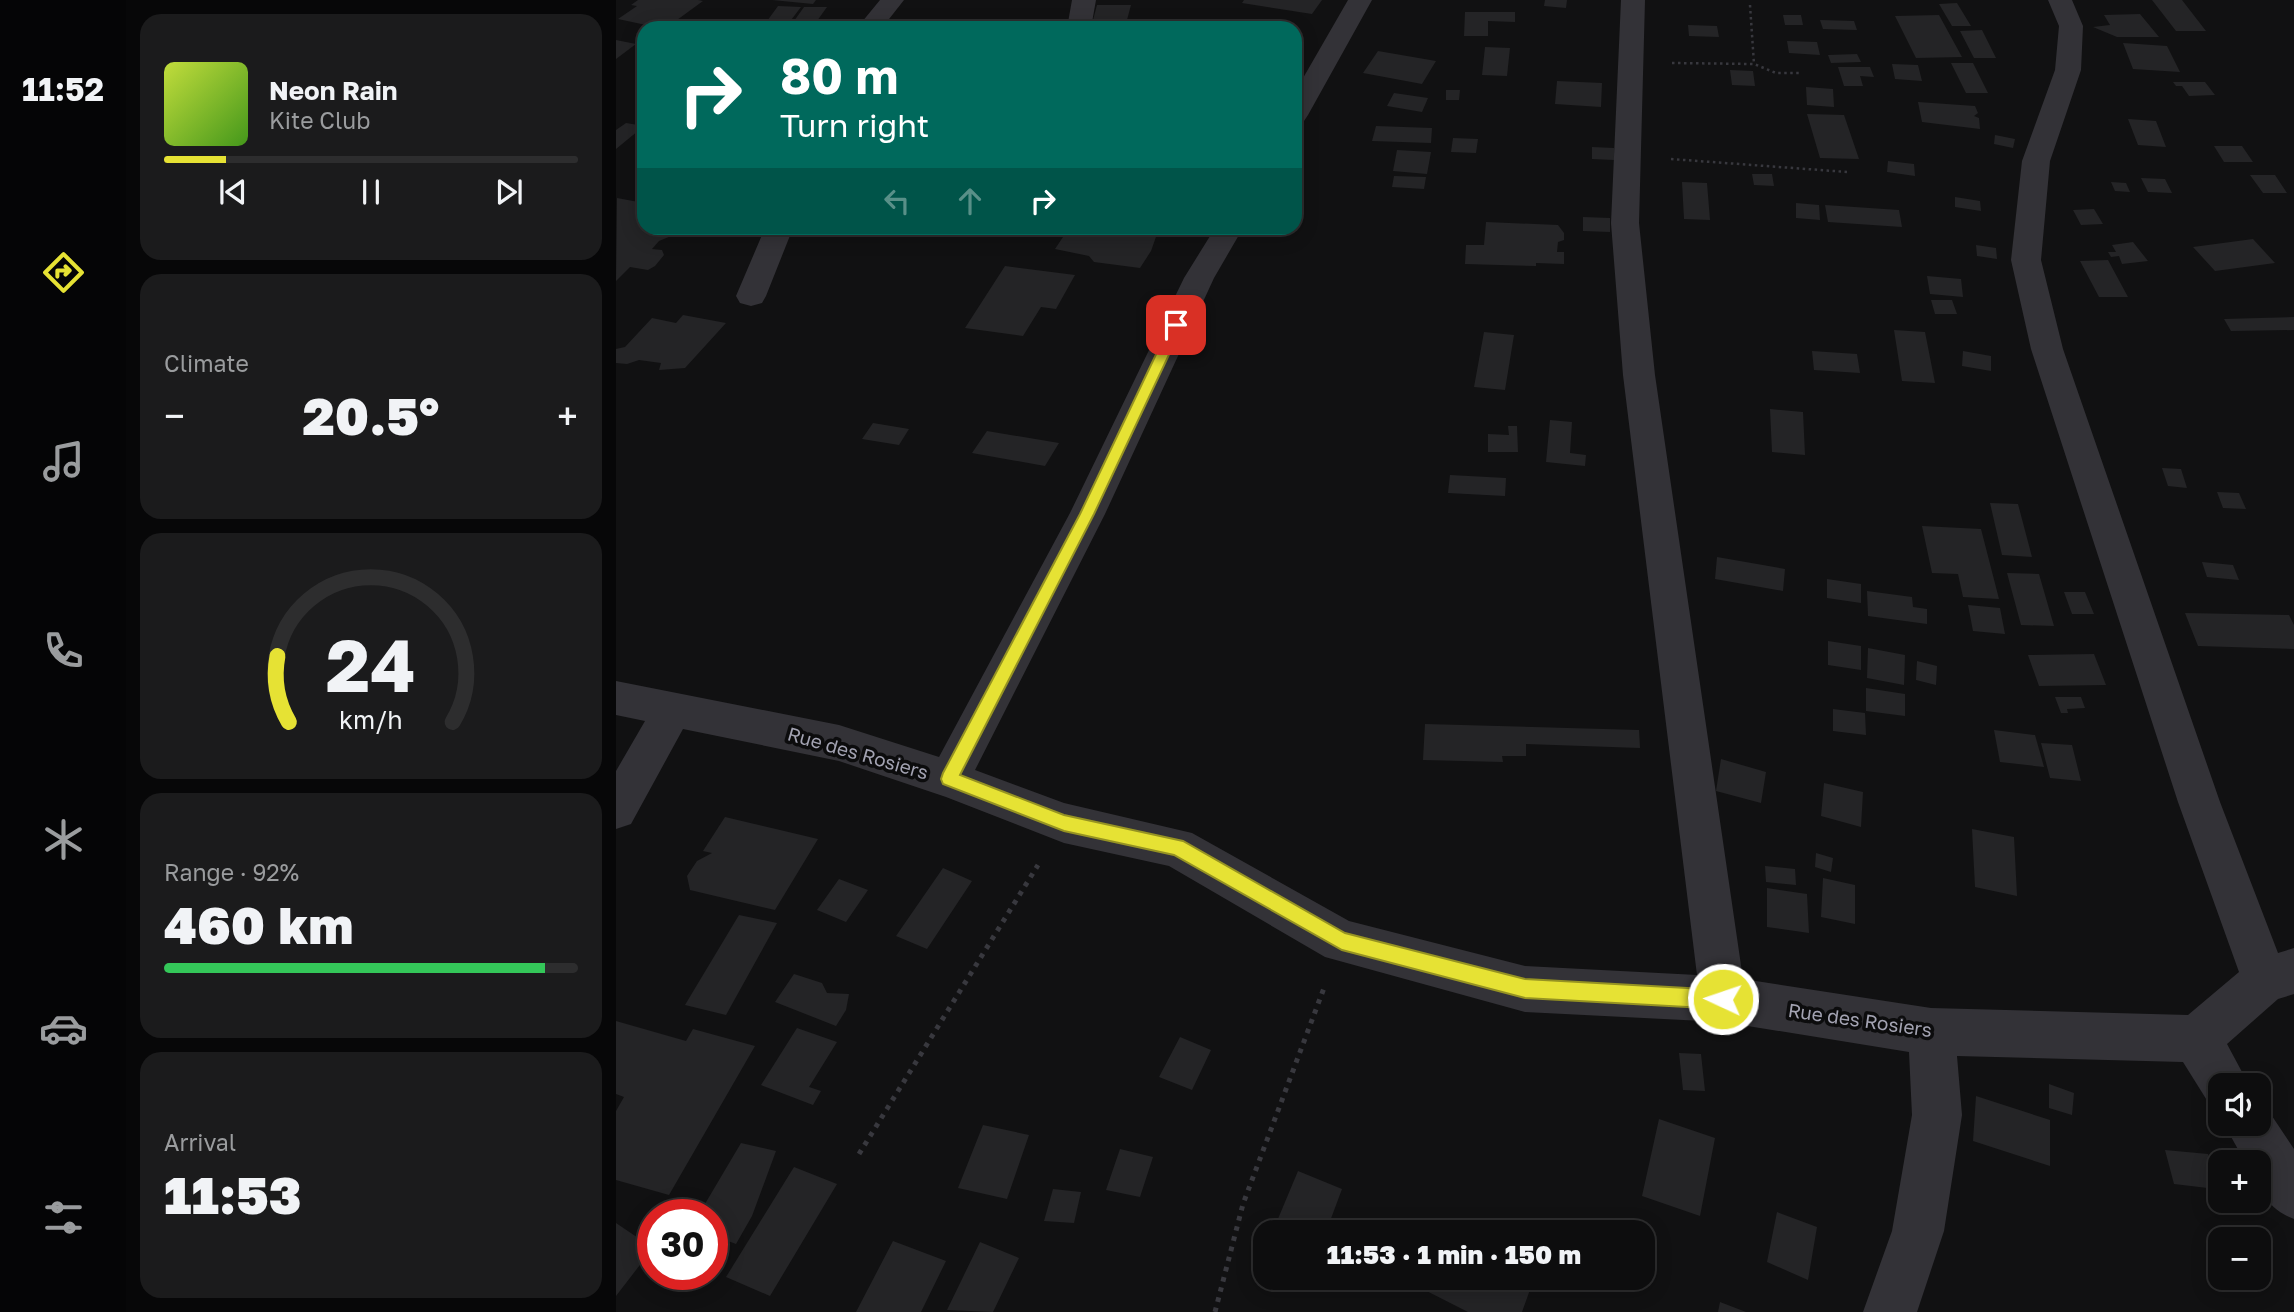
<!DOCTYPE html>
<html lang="en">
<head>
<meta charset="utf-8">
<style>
	:root { --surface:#0d0d0e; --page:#1b1b1c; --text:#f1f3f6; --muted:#9a9c9e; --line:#2d2d2e; --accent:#e6e234 }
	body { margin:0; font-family:"Golos Text",sans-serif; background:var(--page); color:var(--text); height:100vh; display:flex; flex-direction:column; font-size:26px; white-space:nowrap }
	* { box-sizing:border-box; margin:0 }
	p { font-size:23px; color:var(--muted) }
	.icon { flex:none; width:38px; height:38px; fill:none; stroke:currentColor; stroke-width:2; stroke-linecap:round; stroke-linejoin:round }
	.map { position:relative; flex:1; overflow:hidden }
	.side { display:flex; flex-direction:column; gap:14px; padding:14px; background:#070708; width:490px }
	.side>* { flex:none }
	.top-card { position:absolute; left:21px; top:21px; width:665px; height:214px; border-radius:21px; box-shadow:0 4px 18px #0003,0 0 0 2px var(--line); background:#00695c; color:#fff; overflow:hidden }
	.controls { position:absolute; left:1592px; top:1073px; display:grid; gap:14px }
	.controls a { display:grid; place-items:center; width:63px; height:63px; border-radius:14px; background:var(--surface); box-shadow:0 4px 18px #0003,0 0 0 2px var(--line); font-size:35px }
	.speed { position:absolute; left:21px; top:1199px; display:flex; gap:14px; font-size:35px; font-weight:700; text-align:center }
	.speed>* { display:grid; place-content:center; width:91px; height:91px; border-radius:50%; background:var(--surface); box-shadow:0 4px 18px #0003,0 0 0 2px var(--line); line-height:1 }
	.speed .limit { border:10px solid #d22; background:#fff; color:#111 }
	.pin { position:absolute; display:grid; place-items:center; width:60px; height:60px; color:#fff; margin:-30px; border-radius:14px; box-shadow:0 4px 10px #0006 }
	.me { position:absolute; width:77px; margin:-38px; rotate:273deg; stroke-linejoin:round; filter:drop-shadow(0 0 5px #0008) }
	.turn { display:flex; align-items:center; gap:24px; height:147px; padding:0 28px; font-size:32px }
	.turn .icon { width:91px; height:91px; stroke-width:2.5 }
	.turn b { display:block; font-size:49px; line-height:60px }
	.lanes { display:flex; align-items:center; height:66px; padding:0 28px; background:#0003; justify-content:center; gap:35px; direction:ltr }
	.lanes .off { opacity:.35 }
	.big { font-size:52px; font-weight:800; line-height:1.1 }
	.side .tile { flex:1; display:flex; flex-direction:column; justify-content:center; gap:10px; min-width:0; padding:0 24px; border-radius:21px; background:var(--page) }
	.side .dial { align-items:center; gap:0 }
	.dial svg { height:182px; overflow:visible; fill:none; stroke:var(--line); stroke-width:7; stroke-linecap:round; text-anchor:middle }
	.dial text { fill:var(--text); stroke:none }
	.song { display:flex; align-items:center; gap:21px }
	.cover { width:84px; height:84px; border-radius:10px; background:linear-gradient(135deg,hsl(70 70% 55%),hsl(100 70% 35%)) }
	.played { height:7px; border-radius:4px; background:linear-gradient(90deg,var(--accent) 15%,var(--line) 15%) }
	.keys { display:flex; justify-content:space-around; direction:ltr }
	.heat { display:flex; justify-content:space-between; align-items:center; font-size:38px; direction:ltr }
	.charge { height:10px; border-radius:5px; background:linear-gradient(90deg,#34c759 92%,var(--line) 0) }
	.trip { position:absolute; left:637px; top:1220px; width:402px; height:70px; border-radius:21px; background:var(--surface); box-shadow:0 4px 18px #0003,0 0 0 2px var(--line); font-weight:800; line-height:70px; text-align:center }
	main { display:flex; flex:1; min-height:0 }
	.tabs { display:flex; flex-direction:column; width:126px; justify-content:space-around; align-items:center; background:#050506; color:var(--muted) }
	.tabs .icon { width:49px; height:49px }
	.tabs .selected { color:var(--accent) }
	.tabs b { font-size:32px; color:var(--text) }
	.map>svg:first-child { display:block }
	.building { fill:#242426 }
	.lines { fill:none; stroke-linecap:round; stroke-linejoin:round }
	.path-far1 { stroke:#38383e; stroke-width:2.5; stroke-dasharray:2.5 3.5; stroke-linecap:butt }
	.path { stroke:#38383e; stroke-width:5; stroke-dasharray:4.5 6; stroke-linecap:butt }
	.minor { fill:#333237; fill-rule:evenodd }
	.route { fill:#e6e234; stroke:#969322; stroke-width:2 }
	.labels { text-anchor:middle; stroke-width:7; stroke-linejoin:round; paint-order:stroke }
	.street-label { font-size:19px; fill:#a3a3b2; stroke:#0c0c0d }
</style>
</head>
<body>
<main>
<nav class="tabs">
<b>11:52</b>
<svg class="icon selected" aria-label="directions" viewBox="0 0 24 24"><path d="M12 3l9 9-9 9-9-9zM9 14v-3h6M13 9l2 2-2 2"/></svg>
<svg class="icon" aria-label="music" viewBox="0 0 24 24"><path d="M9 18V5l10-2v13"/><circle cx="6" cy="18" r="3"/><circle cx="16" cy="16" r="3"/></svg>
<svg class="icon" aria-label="phone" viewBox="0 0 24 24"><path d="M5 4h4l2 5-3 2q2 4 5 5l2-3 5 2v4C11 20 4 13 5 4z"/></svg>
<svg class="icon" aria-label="climate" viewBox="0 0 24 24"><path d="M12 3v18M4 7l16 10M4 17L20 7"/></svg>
<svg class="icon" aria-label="car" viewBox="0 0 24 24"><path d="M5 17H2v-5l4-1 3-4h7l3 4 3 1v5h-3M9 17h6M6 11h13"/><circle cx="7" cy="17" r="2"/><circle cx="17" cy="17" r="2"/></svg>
<svg class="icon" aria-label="filters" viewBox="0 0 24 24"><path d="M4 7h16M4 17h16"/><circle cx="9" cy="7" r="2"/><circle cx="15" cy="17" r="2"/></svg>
</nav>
<section class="side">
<div class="tile">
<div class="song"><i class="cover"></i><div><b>Neon Rain</b><p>Kite Club</p></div></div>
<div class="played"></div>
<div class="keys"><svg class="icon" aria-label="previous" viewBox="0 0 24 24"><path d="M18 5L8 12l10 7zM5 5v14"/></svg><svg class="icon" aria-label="pause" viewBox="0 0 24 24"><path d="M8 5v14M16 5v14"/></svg><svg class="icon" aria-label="next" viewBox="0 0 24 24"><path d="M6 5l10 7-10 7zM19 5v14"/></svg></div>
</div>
<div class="tile"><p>Climate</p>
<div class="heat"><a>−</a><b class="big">20.5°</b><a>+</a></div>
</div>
<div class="tile dial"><svg viewBox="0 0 100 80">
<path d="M14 69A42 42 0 1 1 86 69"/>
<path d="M14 69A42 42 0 0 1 9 40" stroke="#e6e234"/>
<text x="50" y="56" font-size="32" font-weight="700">24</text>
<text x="50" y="72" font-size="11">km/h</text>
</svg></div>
<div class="tile"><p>Range · 92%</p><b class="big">460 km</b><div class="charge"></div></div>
<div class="tile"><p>Arrival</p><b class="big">11:53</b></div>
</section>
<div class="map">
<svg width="1678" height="1312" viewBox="0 0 1678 1312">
	<rect width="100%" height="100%" fill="#111112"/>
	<path class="building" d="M22 0H82L87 1 50 28H44L2 19 21 6 15 5Z
		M156 0H200L197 4Z
		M628 0H706L696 14 626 3Z
		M929 0H951L950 8 928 6Z
		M1536 0H1566L1590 31H1560Z
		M1341 3 1355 26H1336L1323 4Z
		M481 5H515L511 20H477Z
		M162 6 185 7 169 28H146Z
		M188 7H211L196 28H173Z
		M849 12H899V22L872 21V36H848Z
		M1524 14 1543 37H1501L1477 27 1494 25 1488 15Z
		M1167 15H1185L1187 25H1169Z
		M1323 15 1346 57 1300 58 1279 16Z
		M1204 20 1238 21 1241 30 1207 29Z
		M1072 25 1101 26 1103 37 1073 36Z
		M1366 30 1380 58H1358L1344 31Z
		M0 40 20 44 0 59Z
		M1171 41 1201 42 1204 55 1173 53Z
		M1507 43 1551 46 1564 72 1517 69Z
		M869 47 894 48 891 76 866 75Z
		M762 51 820 61 806 84 747 73Z
		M1241 54 1245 62 1215 63 1212 55Z
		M1335 63H1357L1372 93H1350Z
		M1276 64 1302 65 1306 81 1279 79Z
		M1222 67H1254L1258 77 1244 76 1247 86H1228Z
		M1114 70 1137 71 1139 86 1116 85Z
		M941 81 986 83 985 107 939 104Z
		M1557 82H1589L1599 95 1573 96 1566 86H1560Z
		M1190 87 1217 89 1218 107 1191 105Z
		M830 90H844L843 100H830Z
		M778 93 812 98 806 112 771 106Z
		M1302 102 1359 106 1362 113 1358 116 1363 118 1364 129 1306 122Z
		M1191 114 1228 115 1243 159 1204 158Z
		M1512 119 1540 121 1550 147 1522 145Z
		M10 123 28 126 0 149V130Z
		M760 126 816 128 815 143 756 141Z
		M1379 135 1399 139 1397 148 1378 144Z
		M837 138 862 139 860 153 835 152Z
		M1598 146H1626L1637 162H1608Z
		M976 147 998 148V160L976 159Z
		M781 150 815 152 811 174 777 171Z
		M1272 161 1298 164 1299 176 1271 172Z
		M1136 174H1156L1158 186 1138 185Z
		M1634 175H1659L1671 193H1647Z
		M778 176 810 177 808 189 776 187Z
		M1525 178 1549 179 1556 193 1532 192Z
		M1066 182 1091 183 1094 220 1068 219Z
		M1495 182 1510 183 1514 192 1499 191Z
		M1339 197 1364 201 1365 211 1339 207Z
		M1 198 28 203V228H60V234L43 241 36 249 46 250 48 255 39 266 32 270 14 267 0 281Z
		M1180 203 1203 205 1204 220 1180 218Z
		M1209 205 1283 210 1286 227 1212 222Z
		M1478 209 1487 224 1465 225 1457 210Z
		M967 217 994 218V232L967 231Z
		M870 222 942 225 948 233V240L942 242 941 252H948V264L920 263V266L849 264 850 245H868Z
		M453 228H528L527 232 541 234 535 251 524 268 478 262 473 256 439 249Z
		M1637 239 1659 263 1599 271 1577 247Z
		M1517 242 1532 261 1506 264 1503 256 1495 257 1492 252H1500L1496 245Z
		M1360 245 1380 248 1381 259 1361 256Z
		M1492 260 1512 297H1483L1464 261Z
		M389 266 459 275 440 309 425 307 407 336 349 328Z
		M1311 276 1345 279 1347 297 1314 294Z
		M1315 300H1336L1341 314H1319Z
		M67 315 110 323 69 368 43 370 45 363 23 360 11 364 0 363V349L9 347 36 318 60 323Z
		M1678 317V330L1615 331 1608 319Z
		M1278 330 1309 332 1319 383 1286 381Z
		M868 332 898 335 889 390 858 387Z
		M1196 351 1241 354 1244 373 1198 370Z
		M1347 351 1375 356V371L1346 366Z
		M1154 409 1187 412 1189 455 1156 452Z
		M934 420 956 422 954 453 970 455 969 466 930 462Z
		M257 423 293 429 283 445 246 439Z
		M892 426H901L902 452H872V434L893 435Z
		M371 431 443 443 429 466 356 453Z
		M1546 468 1565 469 1571 488 1552 486Z
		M834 475 890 478 889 496 832 493Z
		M1601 492 1623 493 1630 509 1607 508Z
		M1374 503 1402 504 1416 557 1386 555Z
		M1306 526 1365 529 1383 599 1347 597 1342 574 1316 573Z
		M1101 557 1169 569 1167 591 1099 579Z
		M1586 562 1617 565 1623 580 1591 577Z
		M1391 573 1423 574 1438 626 1405 625Z
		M1211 579 1245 584V603L1211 598Z
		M1251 591 1296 597 1297 607 1311 609V624L1252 616Z
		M1448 592H1469L1478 614H1456Z
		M1352 605 1384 608 1389 634 1357 631Z
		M1569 613 1673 615 1678 625V649L1582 646Z
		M1212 641 1245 646V670L1212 665Z
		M1252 648 1289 655 1288 685 1251 678Z
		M1478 654 1490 685 1423 686 1412 655Z
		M1301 661 1321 666 1320 685 1300 680Z
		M1250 688 1289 694V716L1250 711Z
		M1439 697H1465L1469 708 1451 709 1452 713H1445Z
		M1217 709 1249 713 1250 735 1217 731Z
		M809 724 1023 730 1024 748 910 744V756H886L887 762 807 760Z
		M1378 730 1419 735 1428 767 1384 762Z
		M1425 743 1456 745 1465 781 1434 778Z
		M1105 759 1150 772 1145 803 1100 791Z
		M1208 783 1247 792 1245 827 1205 816Z
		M109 817 202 839 159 910 74 890 71 876 81 861 96 853 87 851Z
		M1356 829 1398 837 1401 896 1359 887Z
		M1200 853 1217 858 1215 872 1199 867Z
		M1149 866 1179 869 1180 885 1150 882Z
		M327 868 356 881 311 949 280 936Z
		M1207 878 1239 885V924L1205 917Z
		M223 879 252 890 230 922 201 910Z
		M1151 888 1191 894 1193 933 1151 927Z
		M123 915 161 923 110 1015 69 1005Z
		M178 974 206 983 211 993 233 994 230 1010 220 1026 159 1002Z
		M0 1021 70 1041 77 1029 139 1046 53 1195 0 1180V1111L8 1097 0 1094Z
		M181 1028 221 1042 193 1087 205 1091 197 1105 145 1085Z
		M564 1037 595 1050 576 1090 543 1077Z
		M1063 1053 1085 1054 1089 1091 1067 1090Z
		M1433 1084 1458 1093 1456 1115 1433 1108Z
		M1360 1096 1434 1120V1166L1357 1141Z
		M1043 1119 1099 1138 1084 1216 1026 1196Z
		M367 1125 413 1135 391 1199 342 1188Z
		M125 1143 160 1151 136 1216 120 1244 96 1235V1214H83Z
		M504 1149 537 1157 524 1197 490 1190Z
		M1549 1150 1592 1154 1600 1189 1558 1184Z
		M178 1167 221 1184 154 1296 110 1277Z
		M682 1171 726 1189 710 1232H672L659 1226Z
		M437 1189 465 1192 458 1223 428 1221Z
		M1161 1212 1201 1227 1192 1280 1151 1262Z
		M0 1223 37 1248 0 1296Z
		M277 1241 330 1261 305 1312H240Z
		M364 1242 403 1258 377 1312 331 1310Z
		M785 1278H903L916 1284 906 1312H852Z
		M1104 1302 1130 1312H1102Z"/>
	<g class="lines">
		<path class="path-far1" d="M1134 5 1138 64
			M1056 63 1138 64 1160 73H1185
			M1055 159 1231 172"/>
		<path class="path" d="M243 1154 422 865
			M599 1312 627 1204 708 988"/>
		<path class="minor" d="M264 0H288L266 28H241Z
			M456 0H480L475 28H451Z
			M732 0H756L692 115 688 121 679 123V92Z
			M1005 0H1029L1023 223 1039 375 1127 979 1315 1008 1572 1015 1623 972 1562 802 1415 349 1395 260 1406 161 1439 70 1443 26 1432 0H1456L1467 26 1465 70 1434 161 1425 260 1447 349 1604 802 1662 953 1678 948V994L1662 999 1611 1044 1633 1085H1605V1107L1592 1102 1567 1062 1341 1056 1346 1115 1328 1231 1301 1312H1247L1276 1231 1296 1115 1293 1052 1107 1022 909 1012 709 957 553 866 448 843 330 797 223 761 67 729 15 824 0 829V771L29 721 0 715V681L223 725 323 757 454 513 568 278 599 228H627L598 278 489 514 359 770 448 803 576 833 733 921 909 966 1081 975 1007 375 995 223Z
			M149 228H177L150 296 146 303 135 306 124 303 120 296Z
			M1643 1104 1650 1107 1678 1149V1219C1650 1208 1643 1191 1643 1162H1629L1608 1124H1643Z"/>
	</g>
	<path class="route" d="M560 321 567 325 478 514 344 775 448 815 567 841 729 933 909 979 1107 990 1114 993 1117 999 1114 1006 1107 1009 909 998 726 950 558 855 448 831 327 784 325 779 327 773 464 514 554 325Z"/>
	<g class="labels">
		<g class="street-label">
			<text transform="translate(242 753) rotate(16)" y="7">Rue des Rosiers</text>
			<text transform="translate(1244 1020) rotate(8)" y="7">Rue des Rosiers</text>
		</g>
	</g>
</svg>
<div class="controls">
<a><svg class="icon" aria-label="sound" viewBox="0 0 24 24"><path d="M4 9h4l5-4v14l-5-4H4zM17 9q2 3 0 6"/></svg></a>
<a>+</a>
<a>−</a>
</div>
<div class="speed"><div class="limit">30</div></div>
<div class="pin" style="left:560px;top:325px;background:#d93025"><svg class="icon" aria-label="arrive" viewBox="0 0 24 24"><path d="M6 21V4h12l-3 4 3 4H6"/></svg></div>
<svg class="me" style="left:1107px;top:999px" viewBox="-20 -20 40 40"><circle r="17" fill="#e6e234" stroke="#fff" stroke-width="3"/><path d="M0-11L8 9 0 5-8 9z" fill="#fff"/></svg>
<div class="trip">11:53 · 1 min · 150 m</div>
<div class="top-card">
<div class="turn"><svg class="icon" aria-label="right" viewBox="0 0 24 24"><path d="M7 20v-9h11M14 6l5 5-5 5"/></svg><div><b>80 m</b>Turn right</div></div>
<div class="lanes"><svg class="icon off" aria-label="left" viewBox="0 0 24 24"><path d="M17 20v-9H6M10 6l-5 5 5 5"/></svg><svg class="icon off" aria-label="ahead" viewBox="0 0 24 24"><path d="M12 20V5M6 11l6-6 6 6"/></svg><svg class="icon" aria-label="right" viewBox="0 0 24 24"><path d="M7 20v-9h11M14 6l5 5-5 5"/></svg></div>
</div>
</div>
</main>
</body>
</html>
